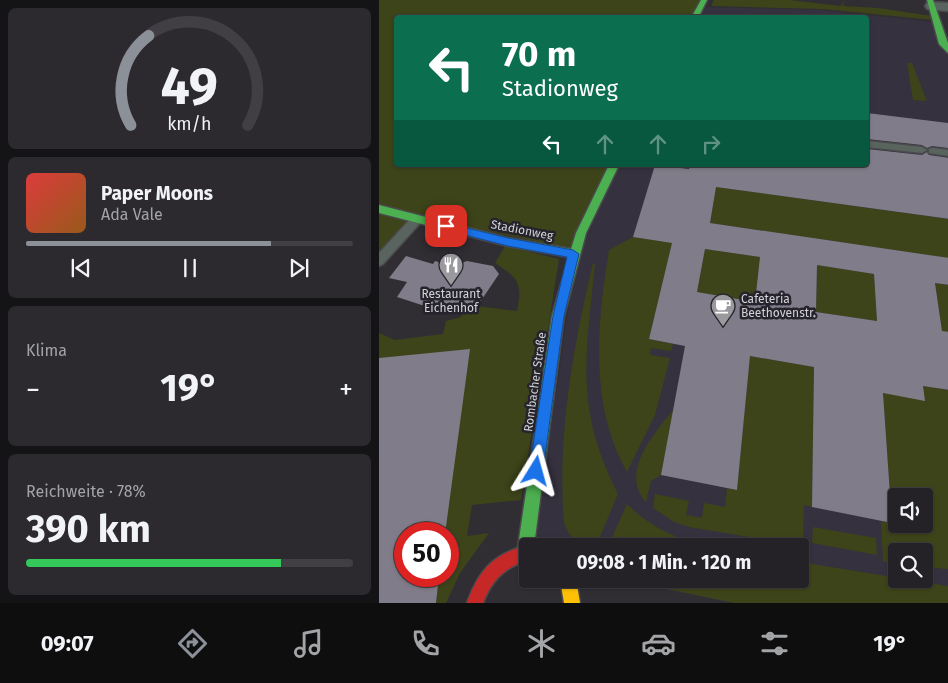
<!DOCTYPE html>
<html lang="de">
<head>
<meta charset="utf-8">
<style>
	:root { --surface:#242226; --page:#2c2a2e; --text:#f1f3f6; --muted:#a3a4a7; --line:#413f43; --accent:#8c9099 }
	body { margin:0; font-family:"Fira Sans",sans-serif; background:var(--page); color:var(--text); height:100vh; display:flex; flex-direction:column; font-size:19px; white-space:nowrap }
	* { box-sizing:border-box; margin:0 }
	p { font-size:16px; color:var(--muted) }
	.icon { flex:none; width:28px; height:28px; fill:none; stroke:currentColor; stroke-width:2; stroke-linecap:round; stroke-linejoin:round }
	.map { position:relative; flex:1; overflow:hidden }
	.side { display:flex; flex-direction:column; gap:8px; padding:8px; background:#141315; width:379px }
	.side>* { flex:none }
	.top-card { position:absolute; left:15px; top:15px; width:475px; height:152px; border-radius:5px; box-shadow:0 1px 4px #0004,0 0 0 1px var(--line); background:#0b6e4f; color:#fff; overflow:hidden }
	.controls { position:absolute; left:509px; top:488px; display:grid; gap:10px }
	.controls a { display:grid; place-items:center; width:45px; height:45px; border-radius:5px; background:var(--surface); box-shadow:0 1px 4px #0004,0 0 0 1px var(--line); font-size:25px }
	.speed { position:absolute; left:15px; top:522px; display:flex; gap:10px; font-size:25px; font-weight:700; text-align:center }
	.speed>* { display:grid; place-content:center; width:65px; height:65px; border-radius:50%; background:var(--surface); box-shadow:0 1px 4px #0004,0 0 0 1px var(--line); line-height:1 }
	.speed .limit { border:8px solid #d22; background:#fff; color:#111 }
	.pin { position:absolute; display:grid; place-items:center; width:42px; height:42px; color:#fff; margin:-21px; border-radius:10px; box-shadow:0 2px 8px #0006 }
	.me { position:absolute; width:55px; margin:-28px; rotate:8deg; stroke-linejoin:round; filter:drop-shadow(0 0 4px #0008) }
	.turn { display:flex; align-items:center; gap:18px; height:105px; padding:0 25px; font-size:22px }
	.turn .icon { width:65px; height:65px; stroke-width:2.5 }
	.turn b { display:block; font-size:35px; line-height:42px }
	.lanes { display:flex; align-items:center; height:48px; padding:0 25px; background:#0003; justify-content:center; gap:25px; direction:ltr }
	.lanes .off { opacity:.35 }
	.big { font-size:38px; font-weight:700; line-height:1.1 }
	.side .tile { flex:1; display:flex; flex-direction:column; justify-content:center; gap:8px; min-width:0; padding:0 18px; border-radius:8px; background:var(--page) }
	.side .dial { align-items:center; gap:0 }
	.dial svg { height:130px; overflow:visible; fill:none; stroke:var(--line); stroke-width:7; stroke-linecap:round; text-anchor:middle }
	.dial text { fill:var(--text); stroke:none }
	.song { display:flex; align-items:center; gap:15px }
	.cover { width:60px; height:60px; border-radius:8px; background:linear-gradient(135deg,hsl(0 70% 55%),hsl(30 70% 35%)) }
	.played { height:5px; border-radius:2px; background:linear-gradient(90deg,var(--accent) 75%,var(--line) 75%) }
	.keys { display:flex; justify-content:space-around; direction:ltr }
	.heat { display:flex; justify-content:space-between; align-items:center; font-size:28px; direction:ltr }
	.charge { height:8px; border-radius:4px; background:linear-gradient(90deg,#34c759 78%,var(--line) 0) }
	.trip { position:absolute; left:140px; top:538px; width:290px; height:50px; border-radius:5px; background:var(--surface); box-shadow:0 1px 4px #0004,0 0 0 1px var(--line); font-weight:700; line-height:50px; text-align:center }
	.tab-bar { display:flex; height:80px; justify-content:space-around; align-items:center; background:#0e0e0f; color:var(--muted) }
	.tab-bar .icon { width:35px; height:35px }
	.tab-bar .selected { color:var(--accent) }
	.tab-bar b { font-size:22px; color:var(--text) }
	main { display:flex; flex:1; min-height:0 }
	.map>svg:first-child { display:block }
	.built { fill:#35313e; fill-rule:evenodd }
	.green { fill:#3d4419; fill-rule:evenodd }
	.building { fill:#807c89; fill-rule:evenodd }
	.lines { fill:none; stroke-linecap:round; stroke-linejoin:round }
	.lane-casing { stroke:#4a494c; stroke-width:3 }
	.street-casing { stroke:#4a494c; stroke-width:3 }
	.fast-casing { stroke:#4a494c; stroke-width:3 }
	.slow-casing { stroke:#4a494c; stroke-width:3 }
	.jam-casing { stroke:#4a494c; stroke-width:3 }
	.lane { fill:#58645d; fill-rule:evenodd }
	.street { fill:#58645d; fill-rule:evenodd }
	.fast { fill:#4caf50; fill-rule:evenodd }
	.slow { fill:#ffc107; fill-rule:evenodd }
	.jam { fill:#c62828; fill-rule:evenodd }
	.route { fill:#1a73e8; stroke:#114b97 }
	.labels { text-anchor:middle; stroke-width:5; stroke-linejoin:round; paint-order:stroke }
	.street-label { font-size:12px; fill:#d3d2d7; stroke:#25232b }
	.poi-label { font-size:12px; fill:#d3d2d7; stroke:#25232b }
</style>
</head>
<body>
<main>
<section class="side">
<div class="tile dial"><svg viewBox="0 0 100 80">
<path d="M14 69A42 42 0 1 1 86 69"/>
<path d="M14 69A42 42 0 0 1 25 14" stroke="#8c9099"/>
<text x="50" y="56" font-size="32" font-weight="700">49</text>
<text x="50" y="72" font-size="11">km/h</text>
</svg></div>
<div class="tile">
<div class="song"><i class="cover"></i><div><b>Paper Moons</b><p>Ada Vale</p></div></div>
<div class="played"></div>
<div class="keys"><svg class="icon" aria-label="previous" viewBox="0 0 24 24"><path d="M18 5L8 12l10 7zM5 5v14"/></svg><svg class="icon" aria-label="pause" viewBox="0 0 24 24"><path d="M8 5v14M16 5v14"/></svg><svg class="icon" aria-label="next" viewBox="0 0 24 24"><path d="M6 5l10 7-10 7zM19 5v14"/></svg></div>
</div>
<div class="tile"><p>Klima</p>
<div class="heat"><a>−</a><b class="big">19°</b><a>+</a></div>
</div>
<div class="tile"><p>Reichweite · 78%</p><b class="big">390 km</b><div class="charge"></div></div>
</section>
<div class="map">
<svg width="570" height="603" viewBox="0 0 570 603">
	<rect width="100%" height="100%" fill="#302e33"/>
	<path class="built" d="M324 7 443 10 555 22 562 46 570 57 569 603H354L232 579H421V546H161L155 542 196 264 239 165H488V18L319 17ZM518 496H545V524H518ZM518 551H545V579H518Z"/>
	<path class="green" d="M0 0H322L312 17 18 18V165H229L190 249 0 207Z
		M335 0H410L462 6 465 0 464 6 499 8 553 16 555 20 443 9 332 6Z
		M528 63H533L548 101 534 100Z
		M337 187 569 219V258L331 223Z
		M0 209 38 219 0 261Z
		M254 237 293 243 270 339 294 344 292 351 272 348 271 355 291 358 276 415 248 472C210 405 218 323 230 250Z
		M126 246 180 259 142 500 93 505 88 536 110 533 81 573 67 603H57L60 576H69V534H66L0 358V333L16 340 64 334 67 321 82 317 90 305 138 311C144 283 139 278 116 263Z
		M326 249 381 257 376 302 318 292Z
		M214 263 216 264C207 355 195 408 239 494L217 546H201L190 534 185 523C178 437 194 347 214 263Z
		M438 265 495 274 498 321 437 312Z
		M556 283 569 285V332L563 331Z
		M371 356 435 367 433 507 425 505 424 546 310 527 295 522 274 508 276 494 310 501 307 515 323 518 325 503 346 507 348 488 358 490Z
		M503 378 569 390V569L545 567V551H518L517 564 504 561 502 521 513 523ZM518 496H545V524H518Z
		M295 409 282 475 272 481 267 502C240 472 275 434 295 409Z
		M248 504C271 527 296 538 326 546H229Z
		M434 527 497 538 498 555 433 543Z
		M421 562 569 586V603H355L250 581V579H421Z"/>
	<path class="building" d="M488 113 570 123V148L553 146 548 148 543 145 488 139Z
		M488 149 543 155 548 152 550 155 570 158V219L337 187 331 223 570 258V285L556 283 563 331 570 332V390L544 386 546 401 504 393 513 523 433 507 435 367 371 356 358 490 282 475 306 346 270 339 293 243 254 237 276 165 310 169 311 165H488ZM326 249 381 257 376 302 318 292ZM438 265 495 274 498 321 437 312Z
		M27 256 54 264 56 261 74 266 88 261 114 266 120 274 95 311 87 313 61 306 58 310 18 297 28 282 10 278Z
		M91 349 66 534H26V576H60L57 603H0V358Z"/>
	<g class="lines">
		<defs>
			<path id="lane" d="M488 141 543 147 548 150 543 153 488 147Z
				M553 148 570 150V156L550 153V149Z
				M38 215 44 219 42 222 4 264 0 266V253L34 216Z"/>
			<path id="street" d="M553 2 570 3V11L548 9 546 6 548 3Z"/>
			<path id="fast" d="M322 0H328L319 18H312Z
				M548 0H554L570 46V54L560 44Z
				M230 165H240L207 233 185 316 155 546H149V559L146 561 141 558 138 553 173 316 190 257 129 246 0 213V205L129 238 192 249 197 233Z"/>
			<path id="slow" d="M181 579H197L201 603H185Z"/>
			<path id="jam" d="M149 545 151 546H149V561C126 566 112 581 104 603H88C100 570 114 554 149 545Z"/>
		</defs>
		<use href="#lane" class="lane-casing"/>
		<use href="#street" class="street-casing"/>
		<use href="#fast" class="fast-casing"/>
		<use href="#slow" class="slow-casing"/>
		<use href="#jam" class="jam-casing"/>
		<use href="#lane" class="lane"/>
		<use href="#street" class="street"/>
		<use href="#fast" class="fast"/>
		<use href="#slow" class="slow"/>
		<use href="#jam" class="jam"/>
	</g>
	<path class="route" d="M67 223 129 238 194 250 200 254 185 316 164 471 162 476 157 478 152 476 150 471 174 316 188 257 129 246 63 229V224Z"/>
	<defs>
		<symbol id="restaurant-pin" viewBox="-11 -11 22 30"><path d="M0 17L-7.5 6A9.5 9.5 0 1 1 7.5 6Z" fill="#9a999e" stroke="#25232b"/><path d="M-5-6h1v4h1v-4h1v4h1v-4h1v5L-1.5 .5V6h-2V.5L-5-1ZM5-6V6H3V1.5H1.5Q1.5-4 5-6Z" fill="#fff"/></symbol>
		<symbol id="cafe-pin" viewBox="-11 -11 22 30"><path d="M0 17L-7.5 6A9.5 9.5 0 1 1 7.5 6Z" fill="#9a999e" stroke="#25232b"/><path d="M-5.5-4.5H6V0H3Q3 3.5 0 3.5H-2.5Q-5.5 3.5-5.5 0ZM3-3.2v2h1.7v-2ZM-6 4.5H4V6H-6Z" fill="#fff"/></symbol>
	</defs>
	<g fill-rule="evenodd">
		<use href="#restaurant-pin" x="58" y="251" width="28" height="38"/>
		<use href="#cafe-pin" x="330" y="292" width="28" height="38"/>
	</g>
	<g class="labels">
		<g class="street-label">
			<text transform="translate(143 230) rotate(11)" y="4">Stadionweg</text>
			<text transform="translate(156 382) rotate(-82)" y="4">Rombacher Straße</text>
		</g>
		<g class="poi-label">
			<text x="72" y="298">Restaurant<tspan x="72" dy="14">Eichenhof</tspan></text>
			<text x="362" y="303" text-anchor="start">Cafeteria<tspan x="362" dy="14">Beethovenstr.</tspan></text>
		</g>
	</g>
</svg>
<div class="controls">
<a><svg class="icon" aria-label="sound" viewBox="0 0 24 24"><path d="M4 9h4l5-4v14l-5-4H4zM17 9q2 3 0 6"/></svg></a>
<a><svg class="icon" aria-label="search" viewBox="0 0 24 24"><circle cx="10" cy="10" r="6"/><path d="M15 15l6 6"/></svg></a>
</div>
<div class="speed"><div class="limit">50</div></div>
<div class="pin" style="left:67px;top:226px;background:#d93025"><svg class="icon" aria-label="arrive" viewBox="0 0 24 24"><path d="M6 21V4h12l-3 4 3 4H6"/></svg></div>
<svg class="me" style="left:157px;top:471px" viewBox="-20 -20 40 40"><path d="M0-17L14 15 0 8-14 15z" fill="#1a73e8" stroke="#fff" stroke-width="4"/></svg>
<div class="trip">09:08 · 1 Min. · 120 m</div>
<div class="top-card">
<div class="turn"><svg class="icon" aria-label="left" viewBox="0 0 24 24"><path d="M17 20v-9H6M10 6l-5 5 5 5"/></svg><div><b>70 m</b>Stadionweg</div></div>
<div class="lanes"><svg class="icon" aria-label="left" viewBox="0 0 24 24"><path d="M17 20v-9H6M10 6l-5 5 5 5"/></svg><svg class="icon off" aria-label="ahead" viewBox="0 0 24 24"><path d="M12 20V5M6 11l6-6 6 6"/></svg><svg class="icon off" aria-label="ahead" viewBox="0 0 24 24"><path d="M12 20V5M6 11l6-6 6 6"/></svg><svg class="icon off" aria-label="right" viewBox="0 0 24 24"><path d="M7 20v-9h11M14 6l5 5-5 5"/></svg></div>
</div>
</div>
</main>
<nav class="tab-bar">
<b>09:07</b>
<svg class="icon selected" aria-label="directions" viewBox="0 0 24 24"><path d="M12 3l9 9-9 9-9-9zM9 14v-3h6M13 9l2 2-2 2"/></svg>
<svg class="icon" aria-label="music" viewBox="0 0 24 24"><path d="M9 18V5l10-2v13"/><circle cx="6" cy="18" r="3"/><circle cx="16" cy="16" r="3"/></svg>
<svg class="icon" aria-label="phone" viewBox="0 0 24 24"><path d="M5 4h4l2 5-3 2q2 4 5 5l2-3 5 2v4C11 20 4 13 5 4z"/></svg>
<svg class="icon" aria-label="climate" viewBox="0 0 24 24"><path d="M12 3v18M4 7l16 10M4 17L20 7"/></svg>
<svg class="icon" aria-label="car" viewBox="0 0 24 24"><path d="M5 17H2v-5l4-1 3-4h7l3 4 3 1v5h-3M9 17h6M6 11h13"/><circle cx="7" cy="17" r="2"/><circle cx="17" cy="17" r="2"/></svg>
<svg class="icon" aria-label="filters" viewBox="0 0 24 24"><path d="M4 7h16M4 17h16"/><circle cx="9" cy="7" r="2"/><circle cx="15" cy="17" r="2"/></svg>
<b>19°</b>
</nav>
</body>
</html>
